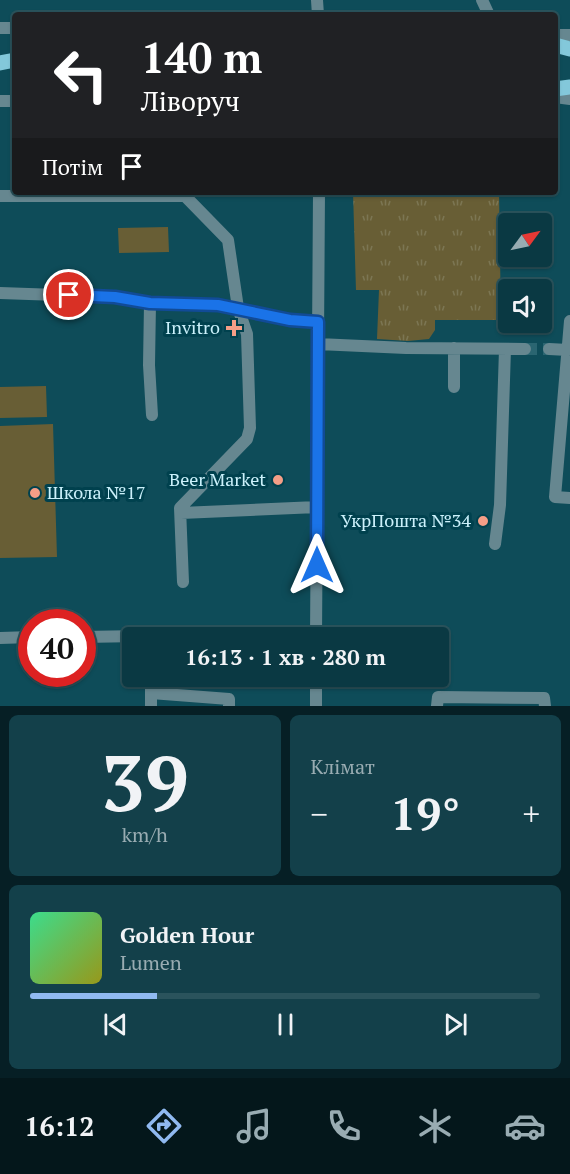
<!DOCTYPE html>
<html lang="uk">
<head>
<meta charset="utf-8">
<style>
	:root { --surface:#0a3943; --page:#13404a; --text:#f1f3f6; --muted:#99acb2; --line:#2a535c; --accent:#90b9f0 }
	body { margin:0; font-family:"PT Serif",serif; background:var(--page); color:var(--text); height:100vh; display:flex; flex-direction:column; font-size:22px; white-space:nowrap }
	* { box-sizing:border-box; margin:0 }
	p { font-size:20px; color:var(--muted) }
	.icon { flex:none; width:33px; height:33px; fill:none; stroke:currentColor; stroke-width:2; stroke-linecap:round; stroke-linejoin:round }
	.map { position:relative; height:706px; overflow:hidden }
	.drawer { display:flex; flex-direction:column; gap:9px; padding:9px; background:#061f25; flex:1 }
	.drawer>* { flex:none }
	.hud { position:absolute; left:12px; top:12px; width:546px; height:183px; border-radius:6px; box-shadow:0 2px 4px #0004,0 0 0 2px var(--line); background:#202124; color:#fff; overflow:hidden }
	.needle { width:39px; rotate:57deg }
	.buttons { position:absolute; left:498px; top:213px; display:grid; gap:12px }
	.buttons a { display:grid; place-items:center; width:54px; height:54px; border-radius:6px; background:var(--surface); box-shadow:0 2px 4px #0004,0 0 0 2px var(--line); font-size:30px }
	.speed { position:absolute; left:18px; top:609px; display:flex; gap:12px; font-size:30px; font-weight:700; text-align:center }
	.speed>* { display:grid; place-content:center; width:78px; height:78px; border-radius:50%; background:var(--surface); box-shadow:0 2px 4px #0004,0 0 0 2px var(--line); line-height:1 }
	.speed .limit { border:9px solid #d22; background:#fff; color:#111 }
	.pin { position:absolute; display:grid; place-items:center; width:51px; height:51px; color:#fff; margin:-26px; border:3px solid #fff; border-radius:50%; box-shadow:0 2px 6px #0007 }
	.me { position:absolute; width:66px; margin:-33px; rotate:0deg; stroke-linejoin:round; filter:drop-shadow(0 0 4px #0008) }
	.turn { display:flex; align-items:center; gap:21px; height:126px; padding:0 30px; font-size:27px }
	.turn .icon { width:78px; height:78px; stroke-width:2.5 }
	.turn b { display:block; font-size:42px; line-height:51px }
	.then { display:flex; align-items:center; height:57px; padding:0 30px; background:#0003; gap:12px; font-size:22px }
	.big { font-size:45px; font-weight:700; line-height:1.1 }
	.drawer .card { flex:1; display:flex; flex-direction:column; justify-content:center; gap:9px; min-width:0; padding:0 21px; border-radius:9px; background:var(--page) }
	.drawer .dial { align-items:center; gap:0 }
	.dial b { font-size:78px; line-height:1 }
	.song { display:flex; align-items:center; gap:18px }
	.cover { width:72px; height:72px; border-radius:9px; background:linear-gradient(135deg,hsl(150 70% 55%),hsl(60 70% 35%)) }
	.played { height:6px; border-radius:3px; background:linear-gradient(90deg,var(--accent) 25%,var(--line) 25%) }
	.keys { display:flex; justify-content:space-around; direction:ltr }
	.heat { display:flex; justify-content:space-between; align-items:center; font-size:33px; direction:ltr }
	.drawer .tiles { flex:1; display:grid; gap:9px; grid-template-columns:1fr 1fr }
	.card:last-child { grid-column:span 2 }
	.trip { position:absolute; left:122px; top:627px; width:327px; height:60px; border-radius:6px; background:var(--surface); box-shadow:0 2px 4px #0004,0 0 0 2px var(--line); font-weight:700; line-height:60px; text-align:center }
	.tab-bar { display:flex; height:96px; justify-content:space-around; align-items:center; background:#04171b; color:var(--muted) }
	.tab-bar .icon { width:42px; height:42px }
	.tab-bar .current { color:var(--accent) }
	.tab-bar b { font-size:27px; color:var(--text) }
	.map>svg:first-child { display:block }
	.grass { fill:#685e35 }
	.park { fill:url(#park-tufts) }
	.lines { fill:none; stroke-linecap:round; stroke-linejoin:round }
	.minor-tunnel { stroke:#2a6571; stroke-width:12; stroke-dasharray:12 6; stroke-linecap:butt }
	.minor { stroke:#668790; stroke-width:12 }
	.major { stroke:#83c8da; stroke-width:15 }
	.route-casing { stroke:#114b97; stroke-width:15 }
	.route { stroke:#1a73e8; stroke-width:10 }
	.poi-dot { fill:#f49e87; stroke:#00414e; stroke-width:2 }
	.labels { text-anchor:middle; stroke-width:6; stroke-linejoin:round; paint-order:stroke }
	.poi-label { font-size:18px; fill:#cbf1fb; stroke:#00414e; text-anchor:end }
</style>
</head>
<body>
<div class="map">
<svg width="570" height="706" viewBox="0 0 570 706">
	<defs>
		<pattern id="park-tufts" width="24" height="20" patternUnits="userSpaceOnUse" patternTransform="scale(1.5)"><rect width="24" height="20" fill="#685e35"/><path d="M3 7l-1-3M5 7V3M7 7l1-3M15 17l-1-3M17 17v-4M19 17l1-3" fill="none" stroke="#7c7653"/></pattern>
	</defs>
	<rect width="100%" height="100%" fill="#0e4c59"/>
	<path class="grass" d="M168 227 169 252 119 253 118 228Z
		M46 386 47 417 0 418V387Z
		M53 424 57 557 0 558V426Z"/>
	<path class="park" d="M353 192H499L501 320H435V330L429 339 408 341 377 339 379 290H356Z"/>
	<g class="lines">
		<path class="minor-tunnel" d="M525 349H549"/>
		<path class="minor" d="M317 0 318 15
			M482 0 489 15
			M0 28H15
			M555 35H570
			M555 97 570 99
			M0 101H15
			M0 196H185L228 240 238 308 247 334 250 428 247 439 180 508 183 582
			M0 293 115 297 150 303 218 305 290 320 318 322
			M150 303 149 365 152 415
			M570 321 555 497 570 498
			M318 344 406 348 525 349
			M549 349 568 350
			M454 387V348
			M181 513 317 507
			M495 544 500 505 505 349
			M82 637 316 633
			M0 638 32 637
			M316 638 319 192
			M151 676V706
			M151 693 229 699V706
			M316 706V676
			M437 706 438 697 544 698 545 706"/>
		<path class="major" d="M555 45 570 49
			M0 63 15 60
			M555 89 570 87"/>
	</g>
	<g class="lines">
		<defs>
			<path id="route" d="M69 295 115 297 150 303 218 305 290 320 318 322 317 565"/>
		</defs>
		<use href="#route" class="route-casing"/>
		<use href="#route" class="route"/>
	</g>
	<g class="poi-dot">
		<path d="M231 319h6v6h6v6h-6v6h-6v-6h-6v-6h6z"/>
		<circle cx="278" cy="480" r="6"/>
		<circle cx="35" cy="493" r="6"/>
		<circle cx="483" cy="521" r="6"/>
	</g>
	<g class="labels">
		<g class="poi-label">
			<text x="220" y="334">Invitro</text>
			<text x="266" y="486">Beer Market</text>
			<text x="47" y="499" text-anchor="start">Школа №17</text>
			<text x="471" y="527">УкрПошта №34</text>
		</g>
	</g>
</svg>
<div class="buttons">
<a><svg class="needle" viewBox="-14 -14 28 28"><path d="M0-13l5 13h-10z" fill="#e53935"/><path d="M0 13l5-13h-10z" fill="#99acb2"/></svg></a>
<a><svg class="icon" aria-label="sound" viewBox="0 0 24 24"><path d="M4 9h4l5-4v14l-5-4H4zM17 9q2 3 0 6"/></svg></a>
</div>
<div class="speed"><div class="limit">40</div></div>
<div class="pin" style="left:69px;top:295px;background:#d93025"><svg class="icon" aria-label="arrive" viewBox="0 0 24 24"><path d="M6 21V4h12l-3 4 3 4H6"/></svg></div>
<svg class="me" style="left:317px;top:565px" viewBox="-20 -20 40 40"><path d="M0-17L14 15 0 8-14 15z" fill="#1a73e8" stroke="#fff" stroke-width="4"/></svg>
<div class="trip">16:13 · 1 хв · 280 m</div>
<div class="hud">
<div class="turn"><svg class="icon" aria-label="left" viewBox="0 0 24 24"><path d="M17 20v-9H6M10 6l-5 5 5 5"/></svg><div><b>140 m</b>Ліворуч</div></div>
<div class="then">Потім<svg class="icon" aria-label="arrive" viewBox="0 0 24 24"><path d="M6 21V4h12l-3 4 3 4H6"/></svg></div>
</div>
</div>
<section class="drawer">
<div class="tiles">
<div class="card dial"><b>39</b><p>km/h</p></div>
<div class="card"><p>Клімат</p>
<div class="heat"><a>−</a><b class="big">19°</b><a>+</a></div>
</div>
<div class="card">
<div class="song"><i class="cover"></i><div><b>Golden Hour</b><p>Lumen</p></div></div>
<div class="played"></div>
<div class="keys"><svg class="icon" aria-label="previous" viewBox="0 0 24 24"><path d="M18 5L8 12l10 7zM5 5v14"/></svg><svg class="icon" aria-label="pause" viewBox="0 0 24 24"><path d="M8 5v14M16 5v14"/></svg><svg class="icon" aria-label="next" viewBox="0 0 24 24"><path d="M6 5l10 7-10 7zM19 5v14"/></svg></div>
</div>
</div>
</section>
<nav class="tab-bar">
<b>16:12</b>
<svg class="icon current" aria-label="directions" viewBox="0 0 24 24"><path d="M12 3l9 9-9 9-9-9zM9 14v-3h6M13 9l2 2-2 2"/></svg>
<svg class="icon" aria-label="music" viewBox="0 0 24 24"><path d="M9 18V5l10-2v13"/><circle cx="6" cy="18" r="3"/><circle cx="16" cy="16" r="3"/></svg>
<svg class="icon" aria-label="phone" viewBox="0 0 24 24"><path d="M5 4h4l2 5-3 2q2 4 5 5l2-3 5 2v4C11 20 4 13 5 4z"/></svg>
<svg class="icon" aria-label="climate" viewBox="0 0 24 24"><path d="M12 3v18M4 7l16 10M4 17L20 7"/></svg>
<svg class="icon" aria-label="car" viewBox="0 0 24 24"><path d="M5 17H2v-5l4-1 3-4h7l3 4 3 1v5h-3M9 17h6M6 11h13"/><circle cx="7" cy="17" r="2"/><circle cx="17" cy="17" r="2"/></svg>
</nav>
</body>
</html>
